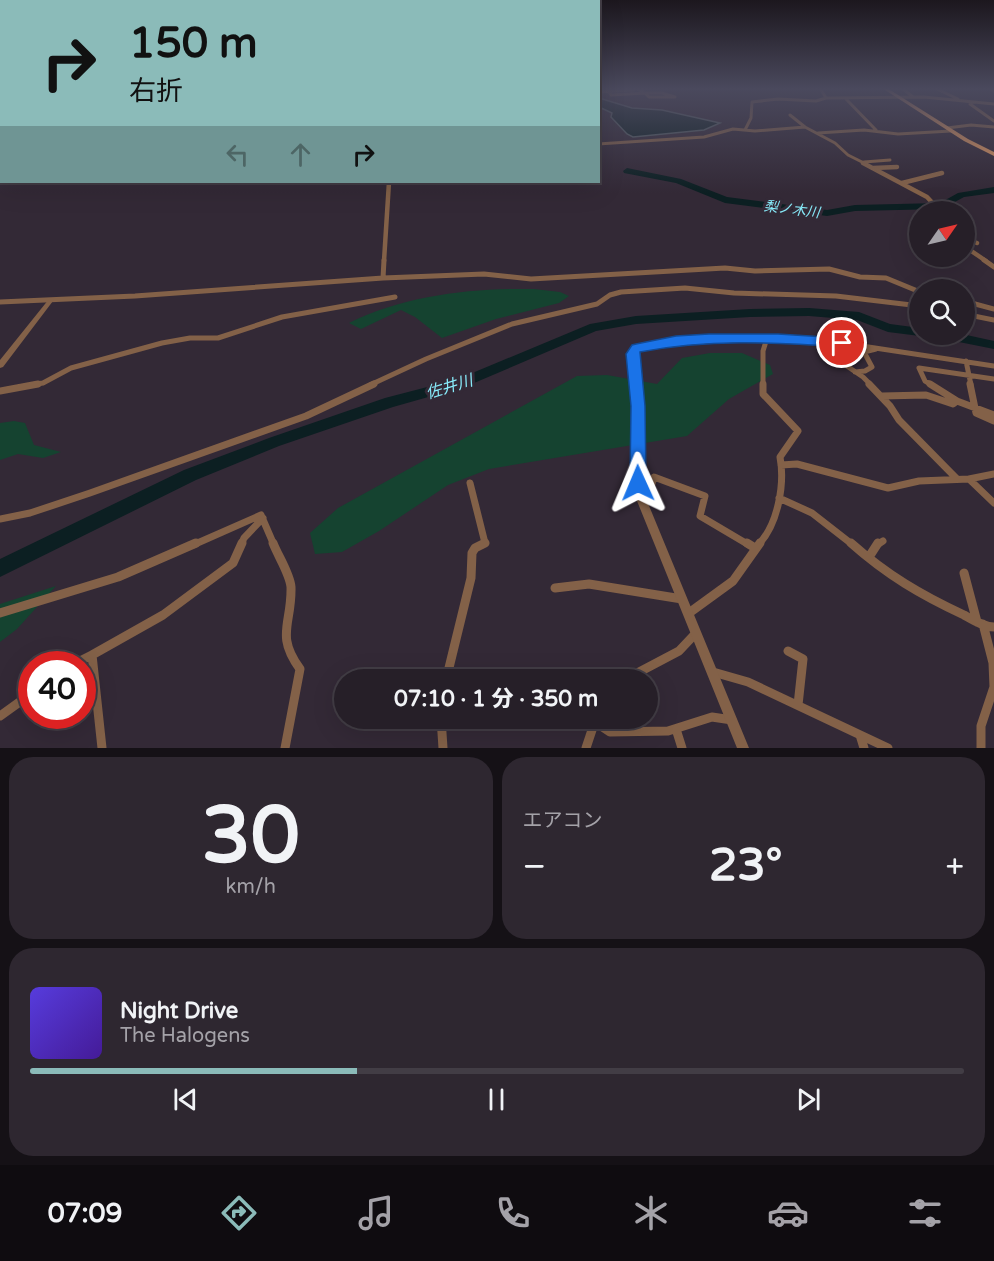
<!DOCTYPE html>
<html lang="ja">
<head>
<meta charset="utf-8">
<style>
	:root { --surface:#261f28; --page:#2e2730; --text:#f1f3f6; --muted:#a4a2a8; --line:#423d45; --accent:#8bbbb9 }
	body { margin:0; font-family:"Varela Round","Noto Sans JP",sans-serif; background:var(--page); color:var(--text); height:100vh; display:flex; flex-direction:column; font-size:22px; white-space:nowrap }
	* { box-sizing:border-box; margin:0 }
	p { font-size:20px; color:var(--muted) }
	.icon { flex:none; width:33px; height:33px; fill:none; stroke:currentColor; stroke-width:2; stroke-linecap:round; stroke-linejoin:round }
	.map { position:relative; height:748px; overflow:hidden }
	.drawer { display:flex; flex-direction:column; gap:9px; padding:9px; background:#151116; flex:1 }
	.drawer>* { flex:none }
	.banner { position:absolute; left:0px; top:0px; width:600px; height:183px; box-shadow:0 6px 24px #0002,0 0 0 2px var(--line); background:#8bbbb9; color:#111; overflow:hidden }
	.needle { width:39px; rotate:56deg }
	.buttons { position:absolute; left:909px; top:201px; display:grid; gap:12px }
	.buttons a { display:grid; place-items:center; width:66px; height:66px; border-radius:50%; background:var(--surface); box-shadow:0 6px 24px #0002,0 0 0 2px var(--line); font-size:30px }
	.speed { position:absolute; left:18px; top:651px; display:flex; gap:12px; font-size:30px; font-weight:700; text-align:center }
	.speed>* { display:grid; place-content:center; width:78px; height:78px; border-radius:50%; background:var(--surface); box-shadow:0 6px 24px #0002,0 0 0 2px var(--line); line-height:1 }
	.speed .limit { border:9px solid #d22; background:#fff; color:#111 }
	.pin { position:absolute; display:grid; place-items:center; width:51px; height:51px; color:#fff; margin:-26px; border:3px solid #fff; border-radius:50%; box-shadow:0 2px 6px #0007 }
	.me { position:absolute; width:66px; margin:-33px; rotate:359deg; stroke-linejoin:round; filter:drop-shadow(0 0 4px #0008) }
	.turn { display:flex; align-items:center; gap:21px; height:126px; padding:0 30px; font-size:27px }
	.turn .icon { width:78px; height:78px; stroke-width:2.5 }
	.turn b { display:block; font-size:42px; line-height:51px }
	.lanes { display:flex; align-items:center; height:57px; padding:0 30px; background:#0003; justify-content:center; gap:30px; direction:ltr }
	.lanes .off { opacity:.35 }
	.big { font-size:45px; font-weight:800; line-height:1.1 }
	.drawer .card { flex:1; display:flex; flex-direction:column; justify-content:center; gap:9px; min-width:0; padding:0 21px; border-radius:24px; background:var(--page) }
	.drawer .dial { align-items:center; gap:0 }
	.dial b { font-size:78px; line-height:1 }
	.song { display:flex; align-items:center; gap:18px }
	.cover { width:72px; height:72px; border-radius:9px; background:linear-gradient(135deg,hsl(250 70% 55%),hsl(260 70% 35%)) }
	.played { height:6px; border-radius:3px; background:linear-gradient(90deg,var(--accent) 35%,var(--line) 35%) }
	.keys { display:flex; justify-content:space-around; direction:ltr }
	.heat { display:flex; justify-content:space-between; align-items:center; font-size:33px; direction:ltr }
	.drawer .tiles { flex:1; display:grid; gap:9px; grid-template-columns:1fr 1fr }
	.card:last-child { grid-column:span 2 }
	.trip { position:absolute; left:334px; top:669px; width:324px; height:60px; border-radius:30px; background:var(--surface); box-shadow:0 6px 24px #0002,0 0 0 2px var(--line); font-weight:800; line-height:60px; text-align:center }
	.tab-bar { display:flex; height:96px; justify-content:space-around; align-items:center; background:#0f0c10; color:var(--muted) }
	.tab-bar .icon { width:42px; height:42px }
	.tab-bar .active { color:var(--accent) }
	.tab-bar b { font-size:27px; color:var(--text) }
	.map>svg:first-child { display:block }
	.green { fill:#154330 }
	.water { fill:#0c1f22; stroke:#535e62; stroke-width:1.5 }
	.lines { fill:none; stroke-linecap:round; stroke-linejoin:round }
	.river { fill:#0c1f22; fill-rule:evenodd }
	.minor-far4 { stroke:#836148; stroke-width:3 }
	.minor-far3 { stroke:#836148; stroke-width:4.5 }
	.minor-far2 { stroke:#836148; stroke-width:5 }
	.minor-far1 { stroke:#836148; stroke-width:7 }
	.minor { stroke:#836148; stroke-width:9 }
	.tertiary { fill:#836148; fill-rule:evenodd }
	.secondary { fill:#b47e54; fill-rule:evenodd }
	.primary { fill:#d9935d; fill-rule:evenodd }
	.route { fill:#1a73e8; stroke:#114b97; stroke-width:1.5 }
	.labels { text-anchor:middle; stroke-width:6; stroke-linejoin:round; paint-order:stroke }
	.far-water-label { font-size:14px; font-style:italic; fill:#88ebfa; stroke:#332936 }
	.water-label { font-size:16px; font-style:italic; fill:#88ebfa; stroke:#332936 }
</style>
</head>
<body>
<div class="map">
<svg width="994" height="748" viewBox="0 0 994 748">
	<rect width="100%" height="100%" fill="#332936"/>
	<path class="green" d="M534 289 560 292 569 296 559 303 496 319 442 338 415 317 401 310 361 329 349 323C406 295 472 288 534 289Z
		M710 353H742L770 365 773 374 729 399 687 436 489 469 448 485 379 531 342 552 315 554 310 533 338 508 577 376 607 375 657 384 682 358Z
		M14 421 25 423 34 445 61 452 43 458 18 454 0 460V423Z
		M56 586 17 629 0 642V604Z"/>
	<path class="water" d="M599 98 632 108 662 110 720 123 704 130 633 137 627 134 611 117 612 113 599 107Z"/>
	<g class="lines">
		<path class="river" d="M627 168 681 179 727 197 827 210 855 205 940 203 958 193 994 187V193L964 197 942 209 855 211 827 216 725 203 676 183 624 173 623 171Z
			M809 308 859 312 890 324 920 328V334H925L920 336 888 332 857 320 809 316 750 317 636 324 596 331 467 386 393 407 279 446 196 480 0 577V559L184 470 269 438 385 398 458 379 590 324 636 316 750 309Z
			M933 334H962L994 341V349L939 338Z"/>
		<path class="minor-far4" d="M635 88 645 93
			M820 88 826 98
			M902 88 913 97
			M935 88 958 99
			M988 88 994 91
			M643 89 654 88
			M598 92 634 90
			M609 92 611 95 645 93
			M645 93H662L675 97H649Z
			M846 99 876 130
			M970 104 994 121
			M790 115 805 127
			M947 128 971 125 994 127
			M745 130 751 118 752 102 778 99 816 101 826 98 924 97 994 104
			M818 133 864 130 898 134 951 131
			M598 144 704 137 733 129 755 131 805 127 835 143 848 155 866 164
			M864 162 890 160"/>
		<path class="minor-far3" d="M863 163 927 197 941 212
			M873 168 897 167
			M902 183 942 173
			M964 238 977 243
			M917 239H920
			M964 246 986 261
			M384 261 389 182"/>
		<path class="minor-far2" d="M984 260 994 267
			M383 278 384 260
			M964 301 994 309
			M0 302 135 296 383 278 484 274 531 279 725 268 755 271 829 269 860 277 886 278 920 292
			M964 314 994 320
			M823 341 835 358 863 377 871 385
			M842 343 994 366
			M966 361 971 385
			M855 372 865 371 872 367 864 352 876 349
			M30 385 43 383 71 368 162 343 190 338H218L282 317 395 297
			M370 385 426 359 512 324 597 304 610 295 621 292 685 288 734 293 836 296 920 306
			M763 385V351L767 338
			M932 385 925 381 919 368 994 379"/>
		<path class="minor-far1" d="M869 384 890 406 899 420 957 479
			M930 384 957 401
			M970 384 976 413 994 421
			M0 391 38 384
			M882 396 926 395 953 404 957 401 994 415
			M781 465 797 464 888 488 919 481 969 479
			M994 474 969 479 994 503
			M470 483 485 543 482 545
			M639 490 649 494 654 477 705 496 700 516 749 545
			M779 498 812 513 853 545
			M0 519 30 513 90 493 306 416 374 384
			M193 545 261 515 274 545
			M241 545 244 538 263 518
			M758 545C778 525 785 484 780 457L798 431 763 394V384
			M877 545 883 541"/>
		<path class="minor" d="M273 543C278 556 290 574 291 587 292 624 275 635 300 669L285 748
			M747 543 755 548
			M851 543C887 575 921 595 964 615 973 620 984 627 994 627
			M869 557 878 543
			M964 573 977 622
			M555 588 589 584 682 599
			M0 613 118 577 196 543
			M689 613 733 581 760 543
			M788 651 803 659 798 705
			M92 655 163 615 233 563 242 543
			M74 664 92 655 102 748
			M713 672 748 682 888 748
			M446 680 471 578 472 553 475 548 485 543
			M624 680 679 651 696 633
			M0 716 32 693
			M441 718 443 748
			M595 722 610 732 668 731 712 717 732 720
			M676 729 682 748
			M860 735 864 748
			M586 748 596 718
			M981 748V726L994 687 993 663 983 624"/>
		<path class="tertiary" d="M51 298 54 300 53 301 3 367 0 368V360L49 299Z
			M731 336 825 340 842 341 846 343 842 345 766 342H696L666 344 646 348 636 354 642 406 645 496 749 748H737L635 496 634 406 628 353C649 334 703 337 731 336Z"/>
		<path class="secondary" d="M0 163H2V166L0 167Z"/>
		<path class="primary" d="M882 88H887L968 139 994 152V156L964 141Z"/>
	</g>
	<linearGradient id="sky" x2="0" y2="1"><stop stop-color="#1c171e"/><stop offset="0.46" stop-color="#4a495d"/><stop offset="1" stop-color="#4a495d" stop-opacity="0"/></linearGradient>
	<rect width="994" height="193" fill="url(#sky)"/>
	<path class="route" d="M709 334H778L842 338 848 343 842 347C774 342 707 339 640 352L645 406 646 483 644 488 638 490 632 488 630 483 631 406 626 354 632 345 636 344 676 336Z"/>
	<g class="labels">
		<g class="far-water-label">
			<text transform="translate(792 209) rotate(7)" y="5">梨ノ木川</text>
		</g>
		<g class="water-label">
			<text transform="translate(449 386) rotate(-17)" y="6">佐井川</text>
		</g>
	</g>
</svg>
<div class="buttons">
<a><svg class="needle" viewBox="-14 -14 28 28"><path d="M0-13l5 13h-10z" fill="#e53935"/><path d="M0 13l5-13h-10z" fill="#a4a2a8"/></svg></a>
<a><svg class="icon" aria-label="search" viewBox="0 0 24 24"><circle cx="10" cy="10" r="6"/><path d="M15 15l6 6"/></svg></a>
</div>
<div class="speed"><div class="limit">40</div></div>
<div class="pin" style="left:842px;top:343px;background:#d93025"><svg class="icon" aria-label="arrive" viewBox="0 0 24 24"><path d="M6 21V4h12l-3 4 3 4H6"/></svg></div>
<svg class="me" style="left:638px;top:483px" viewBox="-20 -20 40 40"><path d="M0-17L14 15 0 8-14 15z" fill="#1a73e8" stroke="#fff" stroke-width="4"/></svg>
<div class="trip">07:10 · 1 分 · 350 m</div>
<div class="banner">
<div class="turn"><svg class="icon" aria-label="right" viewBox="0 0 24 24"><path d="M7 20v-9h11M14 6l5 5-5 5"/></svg><div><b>150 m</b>右折</div></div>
<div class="lanes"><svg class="icon off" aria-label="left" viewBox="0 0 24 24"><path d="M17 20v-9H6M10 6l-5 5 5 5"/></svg><svg class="icon off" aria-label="ahead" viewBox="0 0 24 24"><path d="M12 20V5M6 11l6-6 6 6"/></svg><svg class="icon" aria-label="right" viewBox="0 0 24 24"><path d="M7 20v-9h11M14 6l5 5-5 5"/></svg></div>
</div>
</div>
<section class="drawer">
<div class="tiles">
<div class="card dial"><b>30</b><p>km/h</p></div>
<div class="card"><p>エアコン</p>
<div class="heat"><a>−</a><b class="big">23°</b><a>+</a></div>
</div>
<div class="card">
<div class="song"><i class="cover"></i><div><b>Night Drive</b><p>The Halogens</p></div></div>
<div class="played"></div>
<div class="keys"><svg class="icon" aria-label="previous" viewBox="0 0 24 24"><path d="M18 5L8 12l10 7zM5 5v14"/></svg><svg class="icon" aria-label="pause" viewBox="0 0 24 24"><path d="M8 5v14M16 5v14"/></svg><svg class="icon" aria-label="next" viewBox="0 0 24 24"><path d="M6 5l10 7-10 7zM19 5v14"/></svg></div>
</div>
</div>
</section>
<nav class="tab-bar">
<b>07:09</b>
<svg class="icon active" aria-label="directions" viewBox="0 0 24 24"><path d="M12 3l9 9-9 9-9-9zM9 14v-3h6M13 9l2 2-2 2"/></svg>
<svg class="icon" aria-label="music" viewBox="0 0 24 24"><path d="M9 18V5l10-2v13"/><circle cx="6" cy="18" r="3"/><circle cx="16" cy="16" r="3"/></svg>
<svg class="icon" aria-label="phone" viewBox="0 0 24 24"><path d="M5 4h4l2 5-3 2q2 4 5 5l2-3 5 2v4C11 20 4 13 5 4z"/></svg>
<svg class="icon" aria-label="climate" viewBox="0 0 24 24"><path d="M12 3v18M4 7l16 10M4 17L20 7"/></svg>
<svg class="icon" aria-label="car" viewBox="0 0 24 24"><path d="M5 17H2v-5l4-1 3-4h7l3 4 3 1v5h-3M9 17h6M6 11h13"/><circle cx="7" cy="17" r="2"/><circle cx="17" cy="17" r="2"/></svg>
<svg class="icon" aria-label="filters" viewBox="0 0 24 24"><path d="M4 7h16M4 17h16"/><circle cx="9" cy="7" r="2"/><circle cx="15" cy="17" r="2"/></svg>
</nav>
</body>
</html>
